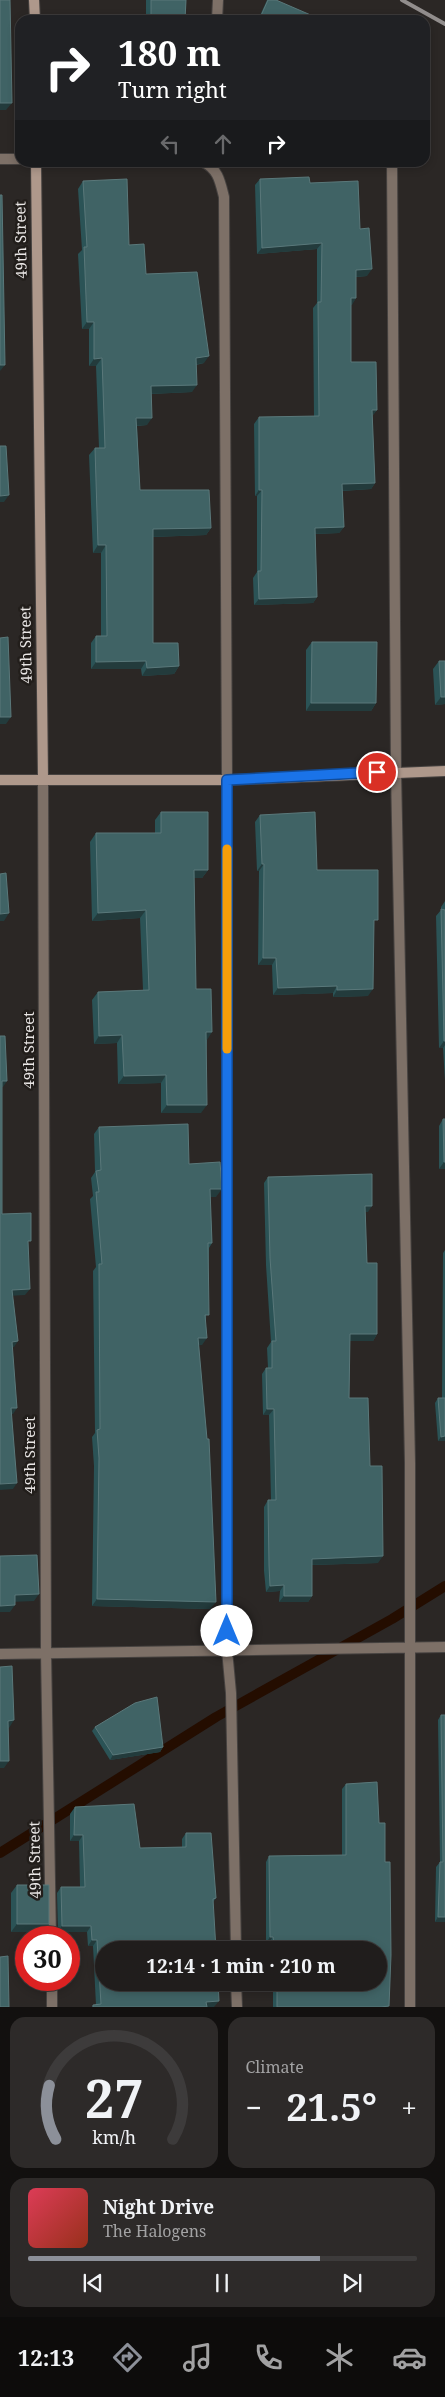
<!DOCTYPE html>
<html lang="en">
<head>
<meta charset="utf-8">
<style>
	:root { --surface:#201d1c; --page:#2d2a29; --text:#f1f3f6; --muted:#a2a2a3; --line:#3d3b3b; --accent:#8c9099 }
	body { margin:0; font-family:"Noto Serif",serif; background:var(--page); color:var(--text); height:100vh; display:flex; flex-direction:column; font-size:19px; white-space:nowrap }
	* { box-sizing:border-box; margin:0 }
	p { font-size:16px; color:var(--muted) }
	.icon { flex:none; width:28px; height:28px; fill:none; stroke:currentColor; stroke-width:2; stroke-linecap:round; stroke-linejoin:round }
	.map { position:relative; height:2007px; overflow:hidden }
	.panel { display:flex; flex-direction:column; gap:10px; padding:10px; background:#12100f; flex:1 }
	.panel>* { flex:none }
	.top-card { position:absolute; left:15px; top:15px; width:415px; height:152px; border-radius:15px; box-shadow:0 2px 8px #0003,0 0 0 1px var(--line); background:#202124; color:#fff; overflow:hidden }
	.speed { position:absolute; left:15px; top:1926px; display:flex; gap:10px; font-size:25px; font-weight:700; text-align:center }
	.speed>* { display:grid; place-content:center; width:65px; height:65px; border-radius:50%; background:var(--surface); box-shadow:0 2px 8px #0003,0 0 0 1px var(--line); line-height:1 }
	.speed .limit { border:8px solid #d22; background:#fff; color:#111 }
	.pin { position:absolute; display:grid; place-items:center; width:42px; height:42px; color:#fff; margin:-21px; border:2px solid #fff; border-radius:50%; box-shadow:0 1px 5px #0007 }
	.me { position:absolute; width:55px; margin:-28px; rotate:0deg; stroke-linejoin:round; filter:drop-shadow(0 0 4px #0008) }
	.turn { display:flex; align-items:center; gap:18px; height:105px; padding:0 20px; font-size:22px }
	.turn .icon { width:65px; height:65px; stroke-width:2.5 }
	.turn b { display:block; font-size:35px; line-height:42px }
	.lanes { display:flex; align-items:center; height:48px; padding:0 20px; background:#0003; justify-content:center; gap:25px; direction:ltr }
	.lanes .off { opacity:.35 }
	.big { font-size:38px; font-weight:700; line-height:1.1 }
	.panel .tile { flex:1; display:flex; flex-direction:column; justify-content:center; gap:8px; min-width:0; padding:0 18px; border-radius:15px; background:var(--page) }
	.panel .dial { align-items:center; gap:0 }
	.dial svg { height:130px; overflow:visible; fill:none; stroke:var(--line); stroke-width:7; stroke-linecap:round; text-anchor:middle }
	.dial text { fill:var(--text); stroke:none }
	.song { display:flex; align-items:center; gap:15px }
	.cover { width:60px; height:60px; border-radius:8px; background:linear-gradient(135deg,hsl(350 70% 55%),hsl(10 70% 35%)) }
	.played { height:5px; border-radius:2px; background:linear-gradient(90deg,var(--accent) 75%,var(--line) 75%) }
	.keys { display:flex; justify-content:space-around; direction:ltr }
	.heat { display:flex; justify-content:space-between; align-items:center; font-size:28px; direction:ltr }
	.panel .tiles { flex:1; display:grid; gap:10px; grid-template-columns:1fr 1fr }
	.tile:last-child { grid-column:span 2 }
	.trip { position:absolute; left:95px; top:1941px; width:292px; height:50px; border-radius:25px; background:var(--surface); box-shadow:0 2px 8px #0003,0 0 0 1px var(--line); font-weight:700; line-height:50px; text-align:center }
	.tab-bar { display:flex; height:80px; justify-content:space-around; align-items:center; background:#0d0c0b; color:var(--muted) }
	.tab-bar .icon { width:35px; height:35px }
	.tab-bar .current { color:var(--accent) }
	.tab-bar b { font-size:22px; color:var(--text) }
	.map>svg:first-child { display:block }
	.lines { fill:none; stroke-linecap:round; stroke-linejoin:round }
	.stream { stroke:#240d00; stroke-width:10 }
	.street-casing { stroke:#464240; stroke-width:12 }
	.secondary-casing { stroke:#464240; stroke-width:12 }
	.street { stroke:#7d7067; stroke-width:10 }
	.secondary { stroke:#ae988b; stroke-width:10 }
	.rail { stroke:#928e8d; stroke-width:4 }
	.wall { fill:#2b5356 }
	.shaded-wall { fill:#233b3c }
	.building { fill:#406365; stroke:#5a787a }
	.route-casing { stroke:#114b97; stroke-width:12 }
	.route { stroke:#1a73e8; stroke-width:9 }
	.slow { stroke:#f59e0b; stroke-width:9 }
	.labels { text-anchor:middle; stroke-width:5; stroke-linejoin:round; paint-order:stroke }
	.street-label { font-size:15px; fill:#eae7e6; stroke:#221e1b }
</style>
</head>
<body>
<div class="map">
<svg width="445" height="2007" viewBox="0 0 445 2007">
	<rect width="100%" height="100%" fill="#2b2725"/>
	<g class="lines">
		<path class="stream" d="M0 1853 216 1717 392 1619 445 1586"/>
		<defs>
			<path id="street" d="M217 20 218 0
				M0 159H20
				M203 162C218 169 220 181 224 197L227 780V1650L231 1693 236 1950
				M392 162 396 772 410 1463V2007
				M43 779 46 1653 51 1938
				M0 1654 445 1647
				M52 1980V2007
				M236 1982 237 2007"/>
			<path id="secondary" d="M34 0 35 20
				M36 162 43 779
				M0 780H227L445 771"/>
		</defs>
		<use href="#street" class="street-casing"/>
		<use href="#secondary" class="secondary-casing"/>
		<use href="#street" class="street"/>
		<use href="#secondary" class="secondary"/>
		<path class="rail" d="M402 0 445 24"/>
	</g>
	<path class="wall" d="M146 0H186L185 20H146Z
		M267 0H276L313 20H258Z
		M260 179 310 183 360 229 367 276 356 277V298L351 305V362L377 410 372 416 375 483 371 489 342 491 344 527 339 533 315 534 317 597 313 603 254 605 253 578 257 572V496H255L254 424 259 417H314L313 308 317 303V249L257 254 255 185Z
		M83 181 129 245 146 274 204 363 196 365 192 392 151 394 147 425 137 426 140 490 211 528 206 535 153 537V643L179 666 174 674 142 676 141 669H91V643L96 636H101V553H93L89 455 95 448H99L96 366H89V329H82L78 254 82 250 78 189Z
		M312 642 376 703 371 711H306V650Z
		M439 661 445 704 435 705 433 669Z
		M161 812 208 870 202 878H194L196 989 207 1040 201 1113H161V1083L118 1084 117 1043 94 1044 92 1000 98 992 143 990 140 918 92 921 90 842 96 833H155V820Z
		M260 815 374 925 368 996 333 997V993L273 995 272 965H258L259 871H257L255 822Z
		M445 901V1081L443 1048H439L436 916 441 910V907Z
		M443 1119 445 1169H439V1126Z
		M99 1127 189 1164 216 1197H210L212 1243 209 1248 206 1320 202 1345H199L210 1609 92 1606 94 1466 92 1437 95 1433 93 1271 96 1267 90 1199 93 1196 91 1178 95 1172 94 1134Z
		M268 1177 368 1212H365L367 1263 377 1334 373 1341H350L349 1398 370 1466 378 1563 312 1565V1596L308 1602H279L280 1591 266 1592 264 1571V1507L268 1500H271L269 1415H263L262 1374 266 1368H268L267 1348 271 1342 266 1265 264 1183Z
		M445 1250V1443V1441H438L435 1403 438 1398H442L443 1253Z
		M441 1715 445 1922H435L436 1867 440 1862 438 1720Z
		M95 1727 163 1747 160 1752 110 1760 92 1731Z
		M346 1784 379 1823 385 1862 388 2007H273V1982H379V1950H270L269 1942 266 1943V1862L269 1856 342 1855V1789Z
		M75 1807 140 1848 182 1847V1839L186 1833 216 1898 213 1902 214 2007H92L93 2005H96L93 1946H88L87 1932H58L57 1893 61 1887H80L79 1841H70V1814Z
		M17 1885 49 1924 44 1932H11V1893Z"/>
	<path class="shaded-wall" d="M0 103H12L6 110H0Z
		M322 243 317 249 257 254 262 248Z
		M372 269 367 276 352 277 356 270Z
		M351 298H356L352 305H346Z
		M87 322H94L89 329H82Z
		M209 356 204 363 191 365 196 358Z
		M102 358 96 366H89L94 359Z
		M0 365H5L0 371Z
		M197 385 192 392 146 394 151 386Z
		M372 410H377L372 416H367Z
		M136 418H152L147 425 131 426Z
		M375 483 371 489 337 491 342 484Z
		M259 490H262L257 496H255Z
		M9 495 4 502H0V496Z
		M344 527 339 533 310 534 315 528Z
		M211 528 206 535 148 537 153 529Z
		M98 545H106L101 553H93Z
		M317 597 313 603 254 605 259 599Z
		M146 661 141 669H91L96 662Z
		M179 666 174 674 142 676 147 668Z
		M441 697H445V704L435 705Z
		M311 703H376L371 711H306Z
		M0 717H11L6 724H0Z
		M262 864H264L259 871H257Z
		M194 870H208L202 878H189Z
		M146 910 140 918 92 921 98 913Z
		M9 913 4 921H0V914Z
		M263 958H276L272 965H258Z
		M337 986 333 993 273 995 278 988Z
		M373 989 368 996 333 997 337 990Z
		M206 1032H212L207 1040H200Z
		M122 1035 117 1043 94 1044 99 1036Z
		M444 1041H445V1045L443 1048H439Z
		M166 1075 161 1083 118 1084 124 1076Z
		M2 1081H7L3 1087H0Z
		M167 1105H207L201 1113H161Z
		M444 1162H445V1169H439Z
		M210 1189H222L216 1197H205Z
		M365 1206H372L368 1212H360Z
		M30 1289 25 1295 8 1296 12 1290Z
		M350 1334H377L373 1341H346Z
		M198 1338H207L202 1345 193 1346Z
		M18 1341 14 1347 8 1348 12 1342Z
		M11 1408H17L13 1414H7Z
		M267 1409H274L269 1415H263Z
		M445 1436V1441H438L441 1437Z
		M17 1483 13 1489 0 1490V1484Z
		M383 1556 378 1563 308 1565 312 1559Z
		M284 1585 280 1591 266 1592 270 1586Z
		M39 1594 34 1601 10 1602 15 1595Z
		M284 1596H312L308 1602H279Z
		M97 1599 216 1602 210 1609 92 1606Z
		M15 1605 10 1612H0V1606Z
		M14 1720 9 1728H3L8 1721Z
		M163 1747 160 1752 110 1760 113 1755Z
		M0 1761H9L4 1768H0Z
		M74 1835H83L79 1841H70Z
		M438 1917H445V1922H435Z
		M17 1924H49L44 1932H11Z
		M62 1926H91L87 1932H58Z
		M270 1937H273L269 1942 266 1943Z
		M92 1940H97L93 1946H88Z
		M219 2001 214 2007H203L206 2002Z"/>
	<path class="building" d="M0 0H10L12 103H0Z
		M151 0H186L185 20H151Z
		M268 0H276L313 16V20H259Z
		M309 177 310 183 358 181 360 229 369 228 372 269 356 270V298H351V362H376L377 410H372L375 483 342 484 344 527 315 528 317 597 259 599 258 571H261L262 490H259V417L319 416 318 302H321L322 243 262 248 260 179Z
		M127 179 129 245 144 244 146 274 197 272 209 356 196 358 197 385 151 386 152 418H136L140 490H209L211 528 153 529V643H178L179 666 147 668 146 661 96 662V636H107L106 545H98L95 448H105L102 358 94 359V322H87L84 247H87L83 181Z
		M0 195H2L5 365H0Z
		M0 446H6L9 495 0 496Z
		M8 637 11 717H0V638Z
		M312 642H377L376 703H311Z
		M439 661H445V697H441Z
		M161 812H208V870H194L196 989H211L212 1032H206L207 1105H167L166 1075 124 1076 122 1035 99 1036 98 992 149 990 146 910 98 913 96 833H161Z
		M315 812 317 870H378V920H374L373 989 337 990V986L278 988 276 958H263L264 864H262L260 815Z
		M6 873 9 913 0 914V874Z
		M441 909 445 910V1041H444Z
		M0 1036H5L7 1081H2V1214L31 1213V1241H28L30 1289 12 1290 18 1341 12 1342 17 1408H11L17 1483 0 1484Z
		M443 1119H445V1162H444Z
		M188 1124 189 1164 220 1162 222 1189H210L212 1243H208L209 1315H205L207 1338H198L207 1439H209L216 1602 97 1599 99 1458 97 1430 100 1429 99 1264H102L96 1192H99L96 1171 101 1170 99 1127Z
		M372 1174V1206H365L367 1263H377V1334H350L349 1398H368L370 1466H382L383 1556 312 1559V1596H284V1585L270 1586 269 1565 268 1500H276L274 1409H267L266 1368H272V1341H276L270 1258 268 1177Z
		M438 1398H445V1436L441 1437Z
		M37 1555 39 1594 15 1595V1605L0 1606V1556Z
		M12 1666 14 1720 8 1721 9 1761H0V1667Z
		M157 1697 163 1747 113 1755 95 1727 135 1703Z
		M441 1715H445V1917H438L440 1862H443Z
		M377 1782 379 1823H385V1862H390L391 1955 389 2006 381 2007H277V1982H379V1950H275L273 1937H270L269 1856 346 1855V1784Z
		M134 1804 140 1848 186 1847V1833H211L216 1898 213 1899 216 1950H104V1982H218L219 2001 206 2002 207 2007H93V2005L101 2004 97 1940H92L91 1926H62L61 1887H85L83 1835H74L75 1807Z
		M17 1885H49V1924H17Z
		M8 1956 9 2007H0V1957Z"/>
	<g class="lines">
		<defs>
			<path id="route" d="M227 1631V780L377 772"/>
		</defs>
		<use href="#route" class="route-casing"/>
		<use href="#route" class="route"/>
		<path class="slow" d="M227 849V1049"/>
	</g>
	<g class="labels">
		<g class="street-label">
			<text transform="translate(21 240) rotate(-91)" y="5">49th Street</text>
			<text transform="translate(26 645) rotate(-91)" y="5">49th Street</text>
			<text transform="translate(29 1050) rotate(-90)" y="5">49th Street</text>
			<text transform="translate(30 1455) rotate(-90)" y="5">49th Street</text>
			<text transform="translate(35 1860) rotate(-91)" y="5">49th Street</text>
		</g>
	</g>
</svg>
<div class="speed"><div class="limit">30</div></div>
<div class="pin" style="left:377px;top:772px;background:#d93025"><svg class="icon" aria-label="arrive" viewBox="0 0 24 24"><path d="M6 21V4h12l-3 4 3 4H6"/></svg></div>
<svg class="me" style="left:227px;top:1631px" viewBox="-20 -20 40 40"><circle r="19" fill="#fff"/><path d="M0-13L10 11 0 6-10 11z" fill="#1a73e8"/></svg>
<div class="trip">12:14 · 1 min · 210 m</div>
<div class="top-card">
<div class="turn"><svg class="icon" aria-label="right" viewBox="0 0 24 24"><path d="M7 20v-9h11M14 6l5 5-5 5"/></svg><div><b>180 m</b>Turn right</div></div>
<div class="lanes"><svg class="icon off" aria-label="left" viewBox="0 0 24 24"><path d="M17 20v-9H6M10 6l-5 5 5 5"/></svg><svg class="icon off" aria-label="ahead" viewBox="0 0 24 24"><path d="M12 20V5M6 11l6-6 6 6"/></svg><svg class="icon" aria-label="right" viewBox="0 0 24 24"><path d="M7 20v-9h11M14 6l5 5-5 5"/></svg></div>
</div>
</div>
<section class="panel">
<div class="tiles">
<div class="tile dial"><svg viewBox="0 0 100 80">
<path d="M14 69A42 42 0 1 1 86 69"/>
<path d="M14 69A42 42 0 0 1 10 36" stroke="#8c9099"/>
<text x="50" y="56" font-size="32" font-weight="700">27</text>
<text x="50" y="72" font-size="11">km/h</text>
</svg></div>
<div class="tile"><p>Climate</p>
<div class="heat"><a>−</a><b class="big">21.5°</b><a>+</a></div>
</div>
<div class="tile">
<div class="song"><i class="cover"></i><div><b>Night Drive</b><p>The Halogens</p></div></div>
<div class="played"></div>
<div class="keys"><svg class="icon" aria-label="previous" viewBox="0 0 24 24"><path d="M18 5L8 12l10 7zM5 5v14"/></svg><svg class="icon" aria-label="pause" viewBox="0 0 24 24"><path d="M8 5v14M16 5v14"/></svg><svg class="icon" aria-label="next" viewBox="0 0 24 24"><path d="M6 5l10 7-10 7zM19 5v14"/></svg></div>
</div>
</div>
</section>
<nav class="tab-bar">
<b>12:13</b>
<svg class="icon current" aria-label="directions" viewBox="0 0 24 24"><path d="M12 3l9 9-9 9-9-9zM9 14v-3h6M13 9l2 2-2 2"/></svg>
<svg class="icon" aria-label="music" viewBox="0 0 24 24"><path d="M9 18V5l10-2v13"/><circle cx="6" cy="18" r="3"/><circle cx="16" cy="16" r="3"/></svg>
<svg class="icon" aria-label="phone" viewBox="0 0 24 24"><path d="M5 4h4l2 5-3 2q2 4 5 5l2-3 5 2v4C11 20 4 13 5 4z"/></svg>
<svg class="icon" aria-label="climate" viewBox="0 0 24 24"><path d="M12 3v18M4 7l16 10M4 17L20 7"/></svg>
<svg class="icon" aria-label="car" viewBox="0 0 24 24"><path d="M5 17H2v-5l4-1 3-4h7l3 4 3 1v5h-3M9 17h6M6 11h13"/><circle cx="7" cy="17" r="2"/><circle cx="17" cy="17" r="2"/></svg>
</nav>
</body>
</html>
